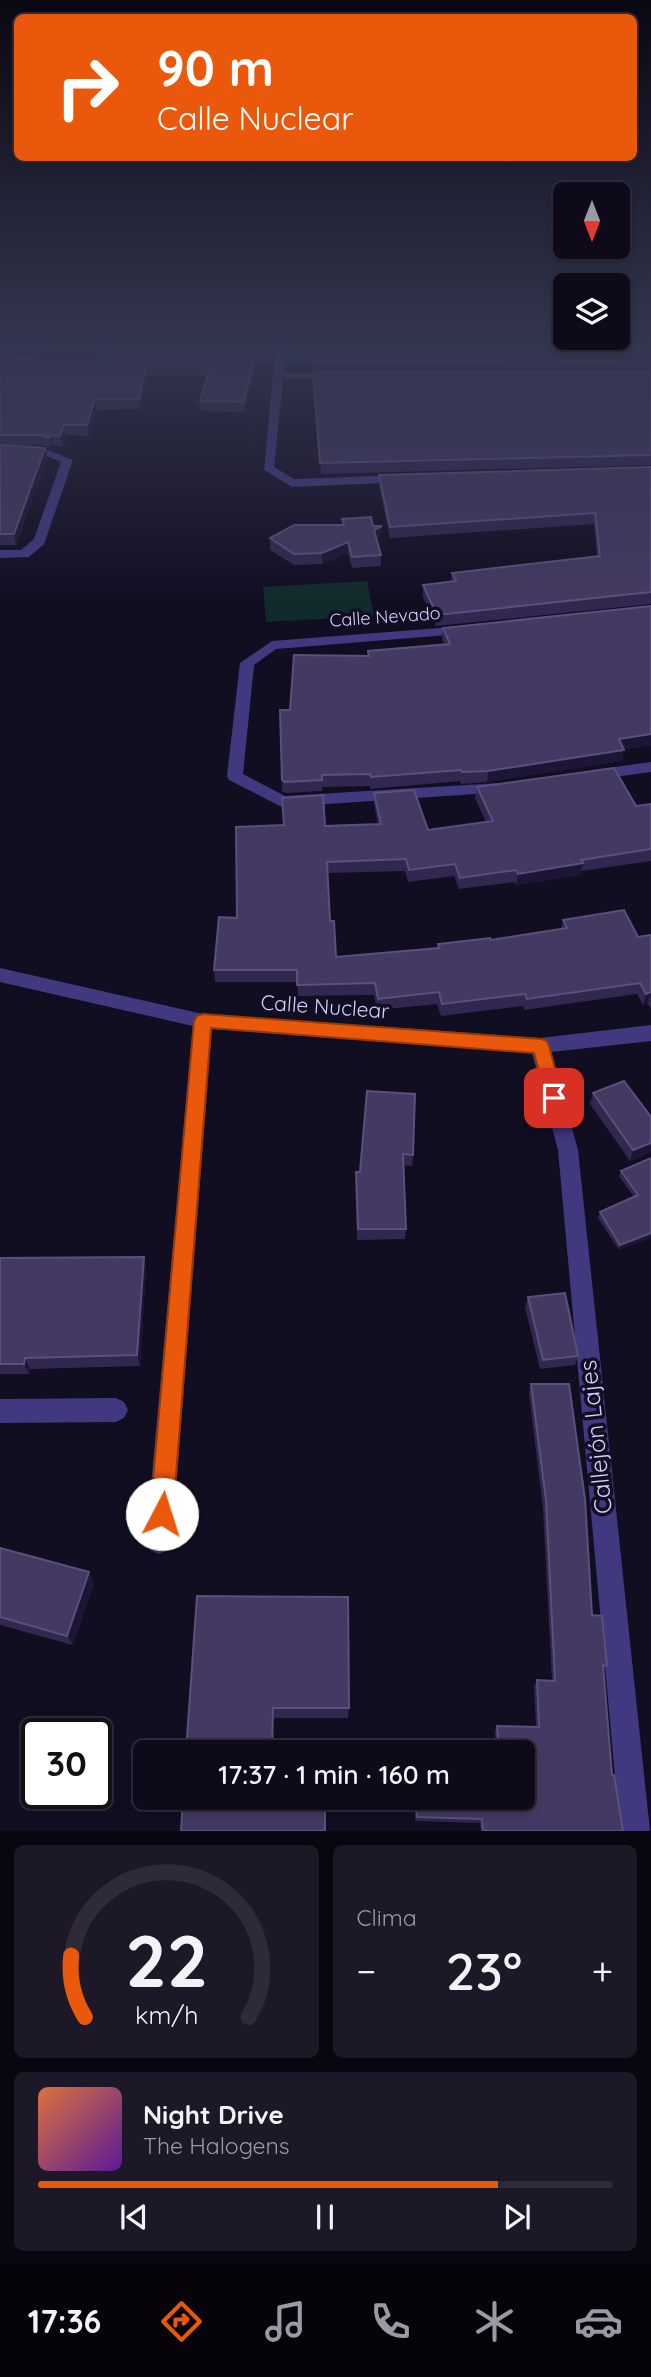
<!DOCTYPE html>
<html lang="es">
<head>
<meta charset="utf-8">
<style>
	:root { --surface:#0e0a1a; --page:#1c1827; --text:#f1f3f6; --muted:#9b9aa2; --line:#2e2b39; --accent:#ea580c }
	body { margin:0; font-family:Quicksand,sans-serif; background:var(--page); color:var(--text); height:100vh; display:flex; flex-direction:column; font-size:26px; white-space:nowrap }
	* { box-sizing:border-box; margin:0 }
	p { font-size:23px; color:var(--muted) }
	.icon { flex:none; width:38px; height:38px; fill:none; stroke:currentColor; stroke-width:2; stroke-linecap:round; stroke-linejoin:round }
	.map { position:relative; height:1831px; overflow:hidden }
	.drawer { display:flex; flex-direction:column; gap:14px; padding:14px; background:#08060e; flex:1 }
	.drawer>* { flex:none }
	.hud { position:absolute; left:14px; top:14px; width:623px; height:147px; border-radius:10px; box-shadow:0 4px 10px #0003,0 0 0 2px var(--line); background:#ea580c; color:#fff; overflow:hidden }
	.needle { width:46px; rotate:180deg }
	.fabs { position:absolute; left:553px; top:182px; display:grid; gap:14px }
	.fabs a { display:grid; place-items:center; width:77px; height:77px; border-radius:10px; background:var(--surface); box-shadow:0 4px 10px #0003,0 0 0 2px var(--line); font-size:35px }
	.speed { position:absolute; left:21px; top:1718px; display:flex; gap:14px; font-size:35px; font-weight:700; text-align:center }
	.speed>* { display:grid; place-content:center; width:91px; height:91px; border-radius:50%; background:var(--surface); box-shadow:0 4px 10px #0003,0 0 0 2px var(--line); line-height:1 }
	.speed .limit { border:4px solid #111; border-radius:10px; background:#fff; color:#111 }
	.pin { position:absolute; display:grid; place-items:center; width:60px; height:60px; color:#fff; margin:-30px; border-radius:14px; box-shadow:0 4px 10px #0006 }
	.me { position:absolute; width:77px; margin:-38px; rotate:5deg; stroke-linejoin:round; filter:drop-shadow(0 0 5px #0008) }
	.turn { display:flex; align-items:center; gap:24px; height:147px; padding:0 28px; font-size:32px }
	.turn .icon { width:91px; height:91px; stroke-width:2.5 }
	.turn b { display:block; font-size:49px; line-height:60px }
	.big { font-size:52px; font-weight:600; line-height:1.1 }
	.drawer .card { flex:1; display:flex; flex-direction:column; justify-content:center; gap:10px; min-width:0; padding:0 24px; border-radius:10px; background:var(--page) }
	.drawer .dial { align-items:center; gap:0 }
	.dial svg { height:182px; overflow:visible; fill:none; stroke:var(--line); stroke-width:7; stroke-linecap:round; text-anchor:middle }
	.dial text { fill:var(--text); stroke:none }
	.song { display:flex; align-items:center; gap:21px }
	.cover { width:84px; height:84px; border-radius:10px; background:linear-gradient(135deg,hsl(20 70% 55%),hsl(270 70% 35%)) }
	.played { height:7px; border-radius:4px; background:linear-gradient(90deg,var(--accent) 80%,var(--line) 80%) }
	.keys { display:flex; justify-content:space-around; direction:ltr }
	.heat { display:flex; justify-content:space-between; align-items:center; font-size:38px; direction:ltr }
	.drawer .tiles { flex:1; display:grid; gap:14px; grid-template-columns:1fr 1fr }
	.card:last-child { grid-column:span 2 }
	.trip { position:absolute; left:133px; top:1740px; width:402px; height:70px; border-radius:10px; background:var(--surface); box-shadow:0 4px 10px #0003,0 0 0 2px var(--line); font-weight:600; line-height:70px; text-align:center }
	.tab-bar { display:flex; height:112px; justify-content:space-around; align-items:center; background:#06040a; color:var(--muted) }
	.tab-bar .icon { width:49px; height:49px }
	.tab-bar .selected { color:var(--accent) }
	.tab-bar b { font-size:32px; color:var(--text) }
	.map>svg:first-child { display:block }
	.green { fill:#112b2c }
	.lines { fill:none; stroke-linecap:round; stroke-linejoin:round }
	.minor { fill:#403980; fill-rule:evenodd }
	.wall { fill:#31274f }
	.shaded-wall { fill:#1d1535 }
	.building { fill:#433962; stroke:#5a507b; stroke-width:2 }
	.route { fill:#ea580c; stroke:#983908; stroke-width:2 }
	.labels { text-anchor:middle; stroke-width:7; stroke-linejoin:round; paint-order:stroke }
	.far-street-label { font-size:18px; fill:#d7cfff; stroke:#120e22 }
	.street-label { font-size:21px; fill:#d7cfff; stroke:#120e22 }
	.near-street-label { font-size:24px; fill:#d7cfff; stroke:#120e22 }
</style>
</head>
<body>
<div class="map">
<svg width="651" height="1831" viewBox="0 0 651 1831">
	<rect width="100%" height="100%" fill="#120e22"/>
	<path class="green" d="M367 581 374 616 266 622 263 587Z"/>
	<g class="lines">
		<path class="minor" d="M100 344H110L102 368 76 367V363H94Z
			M276 344H286L283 373H336L341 376 336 379H283L274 467 294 479 403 475 409 479 407 482 292 487 264 470Z
			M0 447 43 448 73 460 44 544 29 557 0 558V550H21L34 539 61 462 42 454 0 453Z
			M466 626 473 630 471 633 276 649 254 665 243 774 285 796 499 783 507 788 505 792 282 807 229 780 227 776 240 663 272 641Z
			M651 762V772L592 780 584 775 592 770Z
			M0 968 203 1014 540 1038 651 1025V1041L551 1052 578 1150 650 1831H620L558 1150 532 1053 212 1029 172 1541 168 1550 159 1554 150 1550 146 1541 193 1026 0 982Z
			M116 1398 124 1402 128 1410 124 1418 116 1422 0 1423V1399Z"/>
	</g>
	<path class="wall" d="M0 344H98L92 360 0 358Z
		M275 344 271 364 256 363 245 412 201 411 200 401 207 376H147L140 409 97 410 89 436 66 435 62 447 52 445 51 448 43 445H0V359L97 362Z
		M651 344V371L312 370V364H287L286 354Z
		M313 372H651V465L321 474Z
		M0 445 47 459 16 545H0Z
		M651 467V604L436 626 423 597V585L451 582 452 573 597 557 594 524 390 538 379 486V475Z
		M342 519 373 526 381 537 377 539 381 555V566L352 568 348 553 322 564 294 565 270 550V538L342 525Z
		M443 628 624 749 622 761 487 782 461 784 460 781 370 789V786L322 787V791L286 793 282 791 280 710H290L367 656 368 651 444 644 442 639Z
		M477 787 636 806 651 804V861L581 871 580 875 516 885 514 882 459 889 454 876 408 882 405 871 327 873 330 921 336 957 437 948 438 944 491 940 561 929 563 920 638 937 651 935V1009L648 1004 643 1005 637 994 524 1010 523 1006 441 1016 437 1004 377 1010 374 995 298 996 297 982H215L214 970 237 918 325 826 378 824 374 804V793L428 830 486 822 475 798Z
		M367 1091 413 1155 412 1166 403 1165 406 1229 405 1239 357 1240 356 1172H360Z
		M593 1093 651 1117V1152L630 1161 590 1104Z
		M651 1158 619 1250 598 1218 600 1212 634 1197 619 1176 621 1171Z
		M144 1257 146 1268 140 1366 30 1369 29 1374H0V1258Z
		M528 1297 578 1356 575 1365 540 1369 525 1307Z
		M531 1384 607 1666 603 1671 612 1775 623 1831H481L480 1823 415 1821V1797H523V1752H496L495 1731 497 1726H536L534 1686 537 1680 552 1681 543 1508 529 1393Z
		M0 1548 94 1583 73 1645 0 1625Z
		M197 1596 349 1708 348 1718H274Z"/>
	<path class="shaded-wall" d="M93 344H98L92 360 91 350Z
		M273 344H275L271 364V354Z
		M256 353V363L245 412 244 402Z
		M146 365 147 376 140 409 139 399Z
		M95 399 97 410 89 436 87 425Z
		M64 425 66 435 62 447 60 436Z
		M50 435 52 445 51 448 49 438Z
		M45 448 47 459 16 545 14 534Z
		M382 526 381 537 374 541V530Z
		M348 542V553L322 564V553Z
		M651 734V746L616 750 619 739Z
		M624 750 622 761 487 782 488 771Z
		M583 863 580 875 516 885 518 874Z
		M651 992 648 1004 643 1005 646 994Z
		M651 1143V1152L630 1161 633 1150Z
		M651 1233V1238L619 1250 620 1245Z
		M144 1257 146 1268 140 1366 137 1355Z
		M25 1358 30 1369 29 1374 24 1364Z
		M89 1572 94 1583 73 1645 67 1636Z
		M273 1708 274 1718V1752H272Z"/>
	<path class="building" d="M0 344H93L91 350 0 348Z
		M108 344H273L271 354 256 353 244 402 200 401 210 366 146 365 139 399H95L87 425H64L60 436 50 435 49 438 41 435H0V359L97 362 104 357Z
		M287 344H651V361L312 360V354H286Z
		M313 372H651V455L320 463Z
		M0 445 45 448 14 534H0Z
		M651 467V592L437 615 423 585 456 581 452 573 600 556 595 513 390 527 379 475Z
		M371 517 373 526H382L374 530 381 555 352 557 348 542 322 553 294 554 270 538 294 525H344L342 519Z
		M651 606V734L619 739 624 750 488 771 462 772 461 770 371 777 370 774 322 775V780L285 782 282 780 280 710H290L294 655 369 656 368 651 450 644 443 628Z
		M614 768 636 806 651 804V849L581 860 583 863 518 874 516 870 460 878 455 864 409 870 406 859 327 862 330 921H334L336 957 439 948 438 944 490 938 491 940 567 928 563 920 624 910 638 937 651 935V992L646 994 640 983 527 999 525 994 442 1004 439 992 378 999 375 983 297 985V970H214L219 917 237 918 236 827 284 825 282 798 323 795 325 826 381 824 374 793 414 790 428 830 493 821 477 787Z
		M624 1081 651 1117V1143L633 1150 593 1093Z
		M367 1091 415 1094 413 1155 403 1154 406 1229H358L356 1172H360Z
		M651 1158V1233L620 1245 600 1212 638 1195 621 1171Z
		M144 1257 137 1355 25 1358 24 1364H0V1258Z
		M565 1293 578 1356 543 1360 528 1297Z
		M531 1384H569L585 1499 592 1615 602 1616 607 1666 603 1665 612 1775H614L623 1831H483L482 1819 417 1817 416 1797H523V1752H499L497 1726 539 1727 537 1680 555 1681 546 1500Z
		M0 1548 89 1572 67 1636 0 1617Z
		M197 1596 348 1597 349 1708H273L272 1752H186Z
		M183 1797H325V1831H181Z"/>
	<linearGradient id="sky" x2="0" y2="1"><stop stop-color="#0a0813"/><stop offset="0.57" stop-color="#33364f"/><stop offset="1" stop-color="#33364f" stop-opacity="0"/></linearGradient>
	<rect width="651" height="601" fill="url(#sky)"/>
	<path class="route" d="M203 1014 541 1039 547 1041 549 1046 563 1098 561 1104 554 1106 548 1104 534 1053 211 1028 173 1514 170 1522 162 1525 153 1522 150 1514 194 1021 197 1016Z"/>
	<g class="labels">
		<g class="far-street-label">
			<text transform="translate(385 617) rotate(-4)" y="6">Calle Nevado</text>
		</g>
		<g class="street-label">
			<text transform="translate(325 1007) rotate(4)" y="7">Calle Nuclear</text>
		</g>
		<g class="near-street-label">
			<text transform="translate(596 1437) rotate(-96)" y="8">Callejón Lajes</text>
		</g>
	</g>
</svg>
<div class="fabs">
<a><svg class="needle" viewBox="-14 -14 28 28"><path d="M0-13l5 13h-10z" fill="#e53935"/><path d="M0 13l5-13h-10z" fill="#9b9aa2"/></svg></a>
<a><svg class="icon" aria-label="layers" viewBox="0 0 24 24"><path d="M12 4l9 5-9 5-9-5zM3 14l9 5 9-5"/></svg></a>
</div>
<div class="speed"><div class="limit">30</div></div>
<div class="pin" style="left:554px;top:1098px;background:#d93025"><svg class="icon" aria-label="arrive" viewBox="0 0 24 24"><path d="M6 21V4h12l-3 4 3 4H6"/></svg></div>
<svg class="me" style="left:162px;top:1514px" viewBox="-20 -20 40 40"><circle r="19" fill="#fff"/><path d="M0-13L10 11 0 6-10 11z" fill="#ea580c"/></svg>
<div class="trip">17:37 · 1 min · 160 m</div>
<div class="hud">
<div class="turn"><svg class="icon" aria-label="right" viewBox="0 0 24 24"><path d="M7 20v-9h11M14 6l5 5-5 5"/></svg><div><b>90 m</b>Calle Nuclear</div></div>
</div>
</div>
<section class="drawer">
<div class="tiles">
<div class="card dial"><svg viewBox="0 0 100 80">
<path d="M14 69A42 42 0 1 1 86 69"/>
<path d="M14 69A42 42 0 0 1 8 42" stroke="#ea580c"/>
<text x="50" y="56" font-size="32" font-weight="700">22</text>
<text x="50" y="72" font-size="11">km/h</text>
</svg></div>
<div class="card"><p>Clima</p>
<div class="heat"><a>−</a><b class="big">23°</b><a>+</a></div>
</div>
<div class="card">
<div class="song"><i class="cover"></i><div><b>Night Drive</b><p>The Halogens</p></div></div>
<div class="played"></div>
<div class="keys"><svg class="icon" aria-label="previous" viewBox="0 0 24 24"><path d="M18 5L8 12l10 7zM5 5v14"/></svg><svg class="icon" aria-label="pause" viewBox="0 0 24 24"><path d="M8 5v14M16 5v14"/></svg><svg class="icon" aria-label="next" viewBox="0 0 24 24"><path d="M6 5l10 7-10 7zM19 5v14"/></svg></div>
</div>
</div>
</section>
<nav class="tab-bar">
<b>17:36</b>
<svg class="icon selected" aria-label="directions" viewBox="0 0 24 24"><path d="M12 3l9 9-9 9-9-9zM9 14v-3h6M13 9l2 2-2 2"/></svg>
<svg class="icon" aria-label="music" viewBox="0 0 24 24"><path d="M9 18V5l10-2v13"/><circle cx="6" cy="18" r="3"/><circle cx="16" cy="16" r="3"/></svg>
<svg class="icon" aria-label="phone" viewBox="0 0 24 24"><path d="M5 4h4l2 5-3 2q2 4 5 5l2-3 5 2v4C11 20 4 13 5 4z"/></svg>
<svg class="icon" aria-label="climate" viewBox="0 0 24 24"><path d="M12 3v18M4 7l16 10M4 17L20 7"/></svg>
<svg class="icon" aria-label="car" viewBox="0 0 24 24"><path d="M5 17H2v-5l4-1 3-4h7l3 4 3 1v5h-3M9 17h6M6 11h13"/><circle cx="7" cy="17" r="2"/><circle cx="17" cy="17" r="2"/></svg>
</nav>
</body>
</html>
